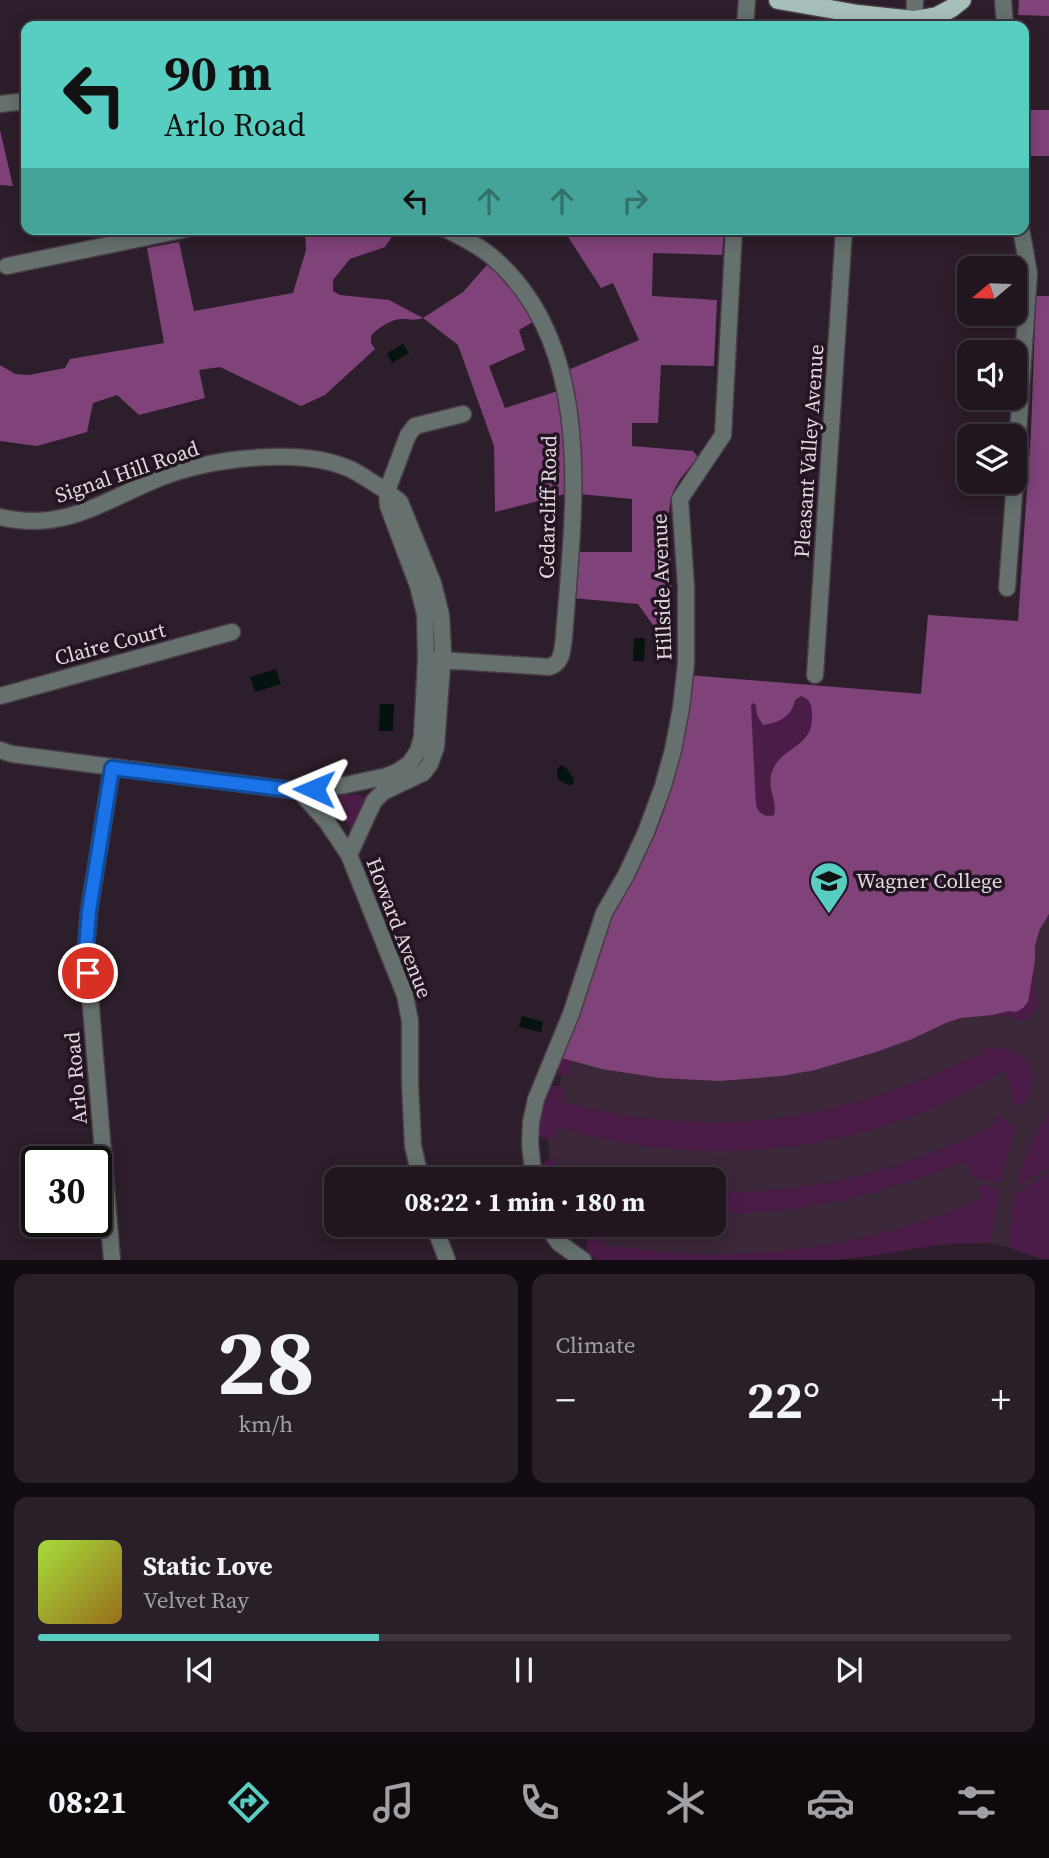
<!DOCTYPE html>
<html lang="en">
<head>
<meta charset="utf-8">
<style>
	:root { --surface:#211620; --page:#291f29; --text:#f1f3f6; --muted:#a29fa5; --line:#3e353e; --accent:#57cec1 }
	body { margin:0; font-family:"Source Serif 4",serif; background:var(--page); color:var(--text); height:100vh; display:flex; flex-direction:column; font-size:26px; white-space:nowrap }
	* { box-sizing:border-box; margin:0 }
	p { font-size:23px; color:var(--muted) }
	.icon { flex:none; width:38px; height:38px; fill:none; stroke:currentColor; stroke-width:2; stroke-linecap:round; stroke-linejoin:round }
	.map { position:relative; height:1260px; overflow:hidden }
	.panel { display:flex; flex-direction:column; gap:14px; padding:14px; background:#120c12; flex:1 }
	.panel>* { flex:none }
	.guide { position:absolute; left:21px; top:21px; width:1008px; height:214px; border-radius:14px; box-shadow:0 4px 18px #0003,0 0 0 2px var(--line); background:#57cec1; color:#111; overflow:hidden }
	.needle { width:46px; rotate:251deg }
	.tools { position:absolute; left:957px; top:256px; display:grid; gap:14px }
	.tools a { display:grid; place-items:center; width:70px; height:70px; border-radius:14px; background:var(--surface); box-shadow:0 4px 18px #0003,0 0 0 2px var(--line); font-size:35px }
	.speed { position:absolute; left:21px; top:1146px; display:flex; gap:14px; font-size:35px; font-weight:700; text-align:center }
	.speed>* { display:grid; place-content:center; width:91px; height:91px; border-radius:50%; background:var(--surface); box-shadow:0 4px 18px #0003,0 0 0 2px var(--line); line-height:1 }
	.speed .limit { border:4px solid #111; border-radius:10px; background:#fff; color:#111 }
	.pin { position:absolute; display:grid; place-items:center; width:60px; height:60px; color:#fff; margin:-30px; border:4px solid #fff; border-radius:50%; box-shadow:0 2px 7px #0007 }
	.me { position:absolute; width:77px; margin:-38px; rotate:271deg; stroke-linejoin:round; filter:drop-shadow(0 0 5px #0008) }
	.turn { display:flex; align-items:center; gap:24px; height:147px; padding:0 28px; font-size:32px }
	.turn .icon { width:91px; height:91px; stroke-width:2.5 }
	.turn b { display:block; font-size:49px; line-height:60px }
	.lanes { display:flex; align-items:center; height:66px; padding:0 28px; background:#0003; justify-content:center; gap:35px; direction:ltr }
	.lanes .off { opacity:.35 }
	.big { font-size:52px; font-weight:700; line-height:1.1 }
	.panel .card { flex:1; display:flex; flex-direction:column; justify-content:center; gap:10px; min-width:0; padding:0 24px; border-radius:14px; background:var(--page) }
	.panel .dial { align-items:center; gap:0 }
	.dial b { font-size:91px; line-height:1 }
	.song { display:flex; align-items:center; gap:21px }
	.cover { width:84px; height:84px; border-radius:10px; background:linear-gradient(135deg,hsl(80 70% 55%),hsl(40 70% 35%)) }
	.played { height:7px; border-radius:4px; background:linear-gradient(90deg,var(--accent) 35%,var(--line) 35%) }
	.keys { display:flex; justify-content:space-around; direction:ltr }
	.heat { display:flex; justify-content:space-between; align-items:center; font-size:38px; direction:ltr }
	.panel .tiles { flex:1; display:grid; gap:14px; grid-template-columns:1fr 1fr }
	.card:last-child { grid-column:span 2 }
	.trip { position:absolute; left:324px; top:1167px; width:402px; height:70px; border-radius:14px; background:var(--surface); box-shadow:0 4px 18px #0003,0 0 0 2px var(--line); font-weight:700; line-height:70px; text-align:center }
	.tabs { display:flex; height:112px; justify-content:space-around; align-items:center; background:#0d090d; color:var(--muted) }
	.tabs .icon { width:49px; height:49px }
	.tabs .on { color:var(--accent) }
	.tabs b { font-size:32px; color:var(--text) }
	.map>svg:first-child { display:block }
	.built { fill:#3b2839 }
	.green { fill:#4c1c48 }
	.forest { fill:#7f4279; fill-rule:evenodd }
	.water { fill:#041311 }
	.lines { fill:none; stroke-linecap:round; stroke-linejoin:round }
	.minor-casing { stroke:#493c47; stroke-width:19 }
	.major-casing { stroke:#493c47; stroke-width:21 }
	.minor { stroke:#65706f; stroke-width:16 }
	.major { stroke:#a7bfbb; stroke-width:18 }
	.route-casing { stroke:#114b97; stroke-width:18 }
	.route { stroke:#1a73e8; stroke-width:12 }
	.labels { text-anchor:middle; stroke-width:7; stroke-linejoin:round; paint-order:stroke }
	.street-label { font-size:21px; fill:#e2d8e0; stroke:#221420 }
	.poi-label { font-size:21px; fill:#e2d8e0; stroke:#221420; text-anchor:start }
</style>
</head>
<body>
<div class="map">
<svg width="1049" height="1260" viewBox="0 0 1049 1260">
	<rect width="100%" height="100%" fill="#2c1e2a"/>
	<path class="built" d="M1049 567V1259H1042L1010 1248 988 1243 968 1242 939 1244 831 1260 620 1259 573 1232 567 1225H714V1180H551L548 1140 571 1030 640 862 655 835 664 811 680 747 688 675 921 694 928 615 1018 621Z"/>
	<path class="green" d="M801 696C808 698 810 701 812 708 816 736 799 744 780 759L774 815C765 818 758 813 756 805L751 706 753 703 756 704 757 715 794 708 795 700Z
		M337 794 360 795 365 798V808L351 827 348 825 333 803 332 797Z
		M1035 961 1036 997H1038L1039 1008 1022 1021 1010 1017 993 1015 1010 1011 1016 1012 1023 1008 1028 1002Z
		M994 1047C1010 1048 1032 1056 1033 1075 1034 1081 1031 1087 1029 1092 1027 1099 1026 1103 1021 1107L1011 1102 1010 1081 1002 1071C872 1154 705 1172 558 1127L551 1141 539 1136 541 1107 550 1086H559L564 1089 562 1102C669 1130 767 1130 873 1097 893 1090 913 1083 933 1075 949 1068 964 1059 982 1055L983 1048Z
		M558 1057 573 1062 568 1076 558 1074 555 1071Z
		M1047 1113H1049V1168L1024 1182 1019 1183 1017 1180 1030 1146Z
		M995 1115 1012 1125 1014 1132 1000 1183 973 1178 966 1161C883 1193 804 1214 714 1214V1192C810 1194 911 1169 996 1123L993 1118Z
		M552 1159 555 1161 554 1179 540 1180C540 1169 540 1161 552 1159Z
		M1049 1173V1259H1042L1010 1248 1008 1242 1015 1193Z
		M978 1185 999 1188 991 1237 988 1243C933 1241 882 1258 828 1260 752 1260 675 1260 598 1260 582 1252 583 1237 601 1233L603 1236 602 1245C631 1248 659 1252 688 1254 788 1258 890 1238 982 1199L977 1186Z"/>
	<path class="forest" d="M1019 0H1049V16L1018 15Z
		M1024 110H1049V156H1024Z
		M0 130 13 186 0 185Z
		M305 229H397L385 247 350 259 333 280V291L340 295 389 300 423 318 463 292 487 265C509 282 522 297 535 321L519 330 525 350 489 366 505 408 558 391 566 466 565 494 495 512 494 446 458 345 423 318C415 321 409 319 400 319 390 320 378 328 371 336V343L375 349 325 395 301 406 220 367 199 370 205 398 139 415 117 395 93 403 87 432 37 446 0 441V365L15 374 29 375 65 368 70 359 164 343 147 248 179 242 194 311 293 293 306 250Z
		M563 229H724L722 255 653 253 652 296 717 300 714 366 661 365 658 423H632V446L693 451 698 457C682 477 671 486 669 513L674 655 638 604 572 598 575 552H632V499L579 494 568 370 639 340 613 283 601 288Z
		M1036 296H1049V914L1039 931 1035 946V961L1028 1002 1023 1008 1016 1012 1009 1011 993 1015 961 1018 948 1022 912 1039 876 1052 815 1070 782 1076 720 1081 660 1078 602 1069 558 1057 606 920 655 835 664 811 680 747 688 675 921 694 928 615 1018 621 1031 431ZM801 696C810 699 811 704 812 712 815 749 781 745 772 772 766 788 778 801 774 815 765 818 758 813 756 805L751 706 753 703 756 705 757 715 763 725C778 723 792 717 795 700Z"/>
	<path class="water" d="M403 344 409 353 392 363 387 353Z
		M634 638H645L644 661H633Z
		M276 669 281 684 255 692 250 677Z
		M380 704H394L393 731H379Z
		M561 765 566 767C568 773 574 776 574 782L572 785H568L558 779 557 769Z
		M522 1016 543 1022 541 1032 519 1027Z"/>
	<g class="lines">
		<defs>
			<path id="minor" d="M1003 0 1005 26
				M914 20 915 0
				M745 26 747 0
				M0 104 26 101
				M7 266 186 229
				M1015 476 1029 273 1021 229
				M0 517C64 532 101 502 157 479 207 459 299 446 350 469 363 475 375 485 387 491L388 506 418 586 425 614 426 659 422 737 418 751 410 763 399 771 387 776 346 785 299 791
				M1007 588 1015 481
				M426 659 549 667C563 663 562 650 564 637 573 514 599 347 491 256 478 245 461 237 446 229
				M815 675 844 229
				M0 696 232 632
				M0 750 12 754 299 791 327 822 349 855 405 995 410 1021V1083L413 1146 421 1180
				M112 768 89 911 86 948 112 1260
				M349 855 374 801 383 792 423 773 430 764 436 747 443 652 441 615 433 583 400 502 387 491 408 435 415 426 463 414
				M534 1180 530 1144 531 1122 536 1099 571 1014 604 913 626 875 646 832 663 786 673 750 681 708 686 664V587L680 499 723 435 734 229
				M434 1225 447 1260
				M546 1225 559 1243 583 1260"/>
			<path id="major" d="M778 0 858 14 914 20 937 16 952 8 962 0"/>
		</defs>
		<use href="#minor" class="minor-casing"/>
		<use href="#major" class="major-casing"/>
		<use href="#minor" class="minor"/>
		<use href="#major" class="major"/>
	</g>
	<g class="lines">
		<defs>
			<path id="route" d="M88 973 86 948 89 911 112 768 299 791 314 789"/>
		</defs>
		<use href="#route" class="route-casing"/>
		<use href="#route" class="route"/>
	</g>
	<defs>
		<symbol id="university-pin" viewBox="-11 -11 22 30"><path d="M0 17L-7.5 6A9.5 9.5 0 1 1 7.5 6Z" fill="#57cec1" stroke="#221420"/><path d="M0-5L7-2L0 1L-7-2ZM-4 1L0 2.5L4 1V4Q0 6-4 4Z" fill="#111"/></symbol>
	</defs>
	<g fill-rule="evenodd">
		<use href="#university-pin" x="807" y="859" width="44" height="60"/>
	</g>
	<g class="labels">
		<g class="street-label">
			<text transform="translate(809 451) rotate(-86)" y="7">Pleasant Valley Avenue</text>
			<text transform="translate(127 472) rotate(-19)" y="7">Signal Hill Road</text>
			<text transform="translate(548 507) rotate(-89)" y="7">Cedarcliff Road</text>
			<text transform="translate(662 587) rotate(-92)" y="7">Hillside Avenue</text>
			<text transform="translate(110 644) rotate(-15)" y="7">Claire Court</text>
			<text transform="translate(399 928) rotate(69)" y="7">Howard Avenue</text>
			<text transform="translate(76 1078) rotate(-95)" y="7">Arlo Road</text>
		</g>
		<g class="poi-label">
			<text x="856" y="888">Wagner College</text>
		</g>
	</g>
</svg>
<div class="tools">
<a><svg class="needle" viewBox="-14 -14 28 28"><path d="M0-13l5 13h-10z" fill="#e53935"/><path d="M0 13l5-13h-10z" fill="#a29fa5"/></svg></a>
<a><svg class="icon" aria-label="sound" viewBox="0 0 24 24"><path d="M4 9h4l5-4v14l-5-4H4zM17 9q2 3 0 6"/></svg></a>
<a><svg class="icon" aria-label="layers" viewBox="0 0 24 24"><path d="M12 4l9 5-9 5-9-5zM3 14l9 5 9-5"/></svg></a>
</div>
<div class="speed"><div class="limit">30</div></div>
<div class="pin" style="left:88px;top:973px;background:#d93025"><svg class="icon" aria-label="arrive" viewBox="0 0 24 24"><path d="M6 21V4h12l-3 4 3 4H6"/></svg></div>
<svg class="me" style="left:314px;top:789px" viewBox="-20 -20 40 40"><path d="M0-17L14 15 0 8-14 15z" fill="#1a73e8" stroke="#fff" stroke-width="4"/></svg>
<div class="trip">08:22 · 1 min · 180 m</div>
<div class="guide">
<div class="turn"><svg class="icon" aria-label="left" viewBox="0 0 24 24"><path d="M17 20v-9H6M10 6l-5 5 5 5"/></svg><div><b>90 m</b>Arlo Road</div></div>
<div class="lanes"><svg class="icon" aria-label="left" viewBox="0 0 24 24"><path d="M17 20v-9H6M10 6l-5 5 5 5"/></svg><svg class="icon off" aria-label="ahead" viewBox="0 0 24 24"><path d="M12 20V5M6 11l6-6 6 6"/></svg><svg class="icon off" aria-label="ahead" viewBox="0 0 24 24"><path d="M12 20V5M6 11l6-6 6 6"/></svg><svg class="icon off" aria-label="right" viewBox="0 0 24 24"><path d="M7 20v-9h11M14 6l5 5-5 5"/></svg></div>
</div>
</div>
<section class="panel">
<div class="tiles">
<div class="card dial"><b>28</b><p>km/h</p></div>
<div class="card"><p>Climate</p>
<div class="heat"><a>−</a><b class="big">22°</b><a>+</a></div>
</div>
<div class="card">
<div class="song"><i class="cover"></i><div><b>Static Love</b><p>Velvet Ray</p></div></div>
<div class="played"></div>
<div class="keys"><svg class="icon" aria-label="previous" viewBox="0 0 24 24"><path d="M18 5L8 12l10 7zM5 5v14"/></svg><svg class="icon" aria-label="pause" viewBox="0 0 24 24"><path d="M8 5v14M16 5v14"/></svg><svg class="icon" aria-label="next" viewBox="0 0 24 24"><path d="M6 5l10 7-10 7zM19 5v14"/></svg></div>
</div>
</div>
</section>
<nav class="tabs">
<b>08:21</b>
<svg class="icon on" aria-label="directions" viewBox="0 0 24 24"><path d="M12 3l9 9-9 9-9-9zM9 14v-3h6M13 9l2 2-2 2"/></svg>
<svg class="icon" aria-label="music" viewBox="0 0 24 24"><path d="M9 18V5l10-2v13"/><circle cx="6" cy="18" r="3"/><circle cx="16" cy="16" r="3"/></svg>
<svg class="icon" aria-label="phone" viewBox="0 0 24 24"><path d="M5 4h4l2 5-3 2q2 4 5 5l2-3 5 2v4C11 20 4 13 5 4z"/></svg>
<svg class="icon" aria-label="climate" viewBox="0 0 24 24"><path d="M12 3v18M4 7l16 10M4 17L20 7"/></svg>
<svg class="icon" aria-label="car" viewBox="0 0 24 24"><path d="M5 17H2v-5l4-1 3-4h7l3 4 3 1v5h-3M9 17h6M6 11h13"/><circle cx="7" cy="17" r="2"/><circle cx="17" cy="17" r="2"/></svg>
<svg class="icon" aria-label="filters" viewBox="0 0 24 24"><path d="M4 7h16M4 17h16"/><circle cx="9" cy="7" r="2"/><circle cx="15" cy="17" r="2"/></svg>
</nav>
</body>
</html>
